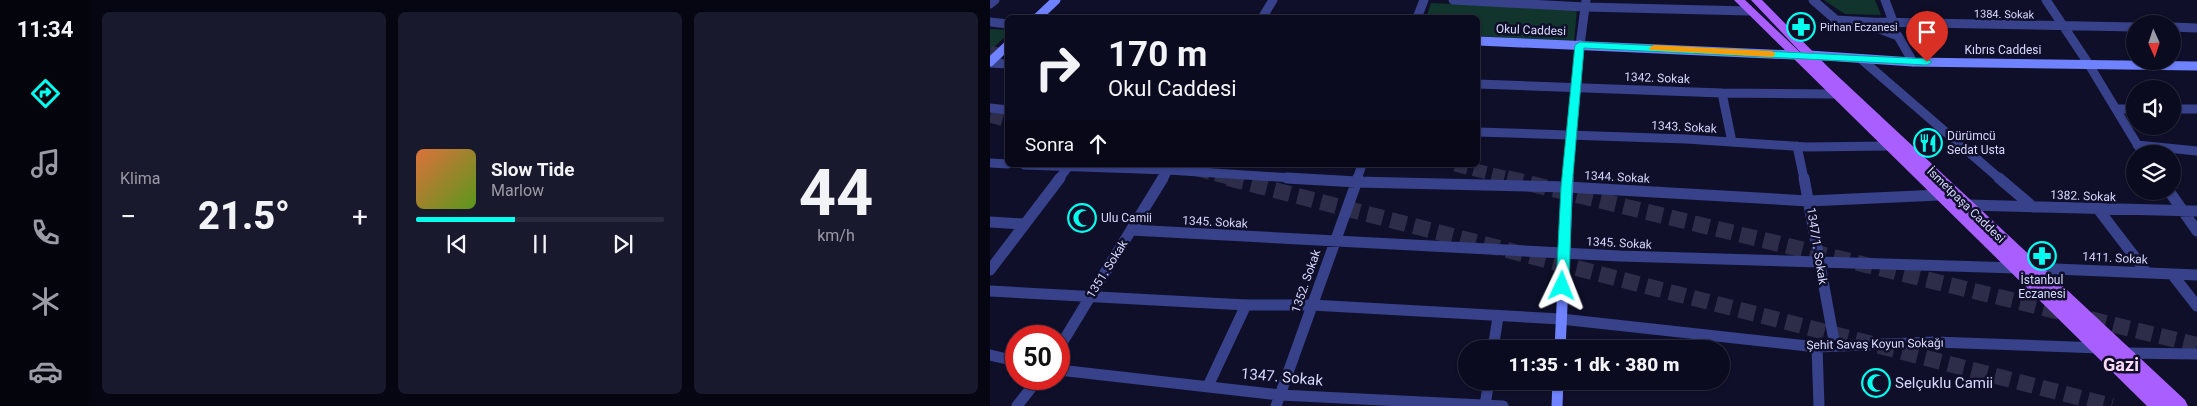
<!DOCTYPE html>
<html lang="tr">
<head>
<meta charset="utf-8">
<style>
	:root { --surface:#0b0b20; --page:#19192d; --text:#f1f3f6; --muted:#9a9ba5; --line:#2b2b3e; --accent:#04ffef }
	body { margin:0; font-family:Roboto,sans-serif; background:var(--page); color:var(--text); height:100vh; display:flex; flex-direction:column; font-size:19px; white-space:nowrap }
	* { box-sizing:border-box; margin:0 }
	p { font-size:16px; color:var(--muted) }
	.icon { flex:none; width:28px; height:28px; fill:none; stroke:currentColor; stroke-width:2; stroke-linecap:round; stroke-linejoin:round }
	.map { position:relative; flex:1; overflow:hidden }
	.sheet { display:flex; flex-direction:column; gap:12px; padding:12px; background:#060612; width:900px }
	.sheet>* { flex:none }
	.guide { position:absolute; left:15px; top:15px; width:475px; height:152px; border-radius:8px; box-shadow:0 1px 4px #0004,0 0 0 1px var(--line); background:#0b0b20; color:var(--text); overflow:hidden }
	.needle { width:32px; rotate:177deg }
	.controls { position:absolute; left:1136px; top:15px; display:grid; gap:10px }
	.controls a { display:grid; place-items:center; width:55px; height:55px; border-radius:50%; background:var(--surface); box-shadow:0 1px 4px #0004,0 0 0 1px var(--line); font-size:25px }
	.speed { position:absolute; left:15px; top:325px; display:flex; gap:10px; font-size:25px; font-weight:700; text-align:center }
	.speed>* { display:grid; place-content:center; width:65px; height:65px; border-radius:50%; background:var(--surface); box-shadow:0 1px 4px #0004,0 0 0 1px var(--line); line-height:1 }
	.speed .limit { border:8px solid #d22; background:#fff; color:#111 }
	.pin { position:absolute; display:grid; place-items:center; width:42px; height:42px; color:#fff; margin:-51px -21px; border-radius:50% 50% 50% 0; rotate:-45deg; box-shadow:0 0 5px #0007 }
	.pin .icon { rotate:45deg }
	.me { position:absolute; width:55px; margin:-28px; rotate:2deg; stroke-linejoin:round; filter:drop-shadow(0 0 4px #0008) }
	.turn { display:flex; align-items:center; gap:18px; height:105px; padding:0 20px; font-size:22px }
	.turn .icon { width:65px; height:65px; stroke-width:2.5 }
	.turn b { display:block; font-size:35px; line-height:42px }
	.then { display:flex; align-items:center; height:48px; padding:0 20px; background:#0003; gap:10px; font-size:19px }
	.big { font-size:38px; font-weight:800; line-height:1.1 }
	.sheet .tile { flex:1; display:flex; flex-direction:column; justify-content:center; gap:8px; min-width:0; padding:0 18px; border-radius:8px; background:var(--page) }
	.sheet .dial { align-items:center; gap:0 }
	.dial b { font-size:65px; line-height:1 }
	.song { display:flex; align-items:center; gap:15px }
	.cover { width:60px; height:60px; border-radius:8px; background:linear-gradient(135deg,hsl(20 70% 55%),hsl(90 70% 35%)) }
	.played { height:5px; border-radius:2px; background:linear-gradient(90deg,var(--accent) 40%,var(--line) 40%) }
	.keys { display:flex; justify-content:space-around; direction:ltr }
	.heat { display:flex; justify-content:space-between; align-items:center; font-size:28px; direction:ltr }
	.sheet .tiles { flex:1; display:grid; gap:12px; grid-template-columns:repeat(3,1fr) }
	.trip { position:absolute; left:468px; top:340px; width:272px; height:50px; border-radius:25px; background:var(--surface); box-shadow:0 1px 4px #0004,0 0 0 1px var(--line); font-weight:800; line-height:50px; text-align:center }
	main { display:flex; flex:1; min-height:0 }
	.tabs { display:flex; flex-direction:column; width:90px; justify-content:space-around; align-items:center; background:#04040d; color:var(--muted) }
	.tabs .icon { width:35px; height:35px }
	.tabs .selected { color:var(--accent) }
	.tabs b { font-size:22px; color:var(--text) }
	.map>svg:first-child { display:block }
	.green { fill:#11342d }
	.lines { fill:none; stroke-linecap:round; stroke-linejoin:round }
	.motorway-tunnel-far1 { stroke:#2d2d4a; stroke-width:13; stroke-dasharray:13 6; stroke-linecap:butt }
	.motorway-tunnel { stroke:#2d2d4a; stroke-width:16; stroke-dasharray:16 8; stroke-linecap:butt }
	.minor-far1 { stroke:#37428b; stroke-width:9 }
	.minor { stroke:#37428b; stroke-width:11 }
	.tertiary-far1 { stroke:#37428b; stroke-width:9 }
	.tertiary { stroke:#37428b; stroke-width:11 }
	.secondary-far1 { stroke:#6f82ff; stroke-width:9 }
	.secondary { stroke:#6f82ff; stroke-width:11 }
	.primary { fill:#a95fff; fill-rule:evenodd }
	.route { fill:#04ffef; stroke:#03a69b }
	.slow { fill:#f59e0b }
	.labels { text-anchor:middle; stroke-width:5; stroke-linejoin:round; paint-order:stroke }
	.far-street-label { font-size:11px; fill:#d8d9ff; stroke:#0f0f2a }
	.far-poi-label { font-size:11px; fill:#d8d9ff; stroke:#0f0f2a; text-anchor:start }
	.street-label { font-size:12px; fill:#d8d9ff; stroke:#0f0f2a }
	.poi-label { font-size:12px; fill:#d8d9ff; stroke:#0f0f2a; text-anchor:start }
	.near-street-label { font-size:15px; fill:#d8d9ff; stroke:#0f0f2a }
	.near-poi-label { font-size:15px; fill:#d8d9ff; stroke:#0f0f2a; text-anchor:start }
	.district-label { font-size:18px; font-weight:bold; fill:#ffdaf7; stroke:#0f0f2a }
</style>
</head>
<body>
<main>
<nav class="tabs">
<b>11:34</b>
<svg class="icon selected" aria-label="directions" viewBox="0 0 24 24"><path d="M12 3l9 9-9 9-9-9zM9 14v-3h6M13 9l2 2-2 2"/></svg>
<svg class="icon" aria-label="music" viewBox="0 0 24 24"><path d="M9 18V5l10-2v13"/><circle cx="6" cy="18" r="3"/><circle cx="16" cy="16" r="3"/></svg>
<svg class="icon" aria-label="phone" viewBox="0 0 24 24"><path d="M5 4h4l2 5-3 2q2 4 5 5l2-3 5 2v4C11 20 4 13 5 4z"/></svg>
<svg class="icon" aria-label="climate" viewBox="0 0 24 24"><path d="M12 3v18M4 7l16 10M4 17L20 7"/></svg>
<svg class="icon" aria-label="car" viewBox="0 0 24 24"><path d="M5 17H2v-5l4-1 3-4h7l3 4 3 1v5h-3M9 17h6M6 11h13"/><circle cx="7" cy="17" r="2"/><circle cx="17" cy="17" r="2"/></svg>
</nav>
<section class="sheet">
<div class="tiles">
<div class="tile"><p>Klima</p>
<div class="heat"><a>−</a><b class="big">21.5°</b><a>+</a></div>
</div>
<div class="tile">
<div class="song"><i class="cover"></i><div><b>Slow Tide</b><p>Marlow</p></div></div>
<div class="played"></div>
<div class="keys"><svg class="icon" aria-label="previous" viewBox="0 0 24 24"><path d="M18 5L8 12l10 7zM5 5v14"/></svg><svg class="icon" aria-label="pause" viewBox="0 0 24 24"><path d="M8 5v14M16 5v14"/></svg><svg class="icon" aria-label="next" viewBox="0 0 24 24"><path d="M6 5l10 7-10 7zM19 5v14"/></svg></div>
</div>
<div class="tile dial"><b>44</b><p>km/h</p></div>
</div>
</section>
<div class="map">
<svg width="1207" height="406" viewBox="0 0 1207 406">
	<rect width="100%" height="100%" fill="#0f0f2a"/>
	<path class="green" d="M834 0H885L891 15 855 14Z
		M441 3 587 10 584 42 488 36V18H436Z
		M0 29 18 30 17 35 0 51Z"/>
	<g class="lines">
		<path class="motorway-tunnel-far1" d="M0 52 18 56
			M0 116 18 121
			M189 165 242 179
			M465 165 522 179"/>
		<path class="motorway-tunnel" d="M238 178 1122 406
			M517 178 1207 345"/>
		<path class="minor-far1" d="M463 0 595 7 759 11
			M823 0 846 20 882 22 887 28 908 36 923 62
			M895 0 904 24
			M1056 0 1098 63 1153 154
			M0 4 5 0
			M272 18 283 0
			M427 18 434 0
			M882 22 1145 27
			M1182 27 1207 28
			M871 59 1010 179
			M0 63 18 64
			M488 84 732 93 845 94
			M732 93 742 142
			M0 108 18 110
			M1127 109H1145
			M1182 109H1207
			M488 132 696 139 817 147 898 146
			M1147 145 1207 151
			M807 146 814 179
			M0 163 18 164
			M34 165 178 170 317 179
			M69 179 78 167
			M173 179 181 165
			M367 179 372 165"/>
		<path class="minor" d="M297 178 367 182 577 187 819 201 949 195
			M814 178 845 346
			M1009 178 1043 207
			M1179 191 1207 231
			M978 205 1207 211
			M1108 209 1157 273
			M0 222 34 224
			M141 230 630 256 1027 268
			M1042 268 1207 275
			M0 270 70 178
			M1182 274 1207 306
			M100 297 173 178
			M571 319 827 347 944 342 1110 348
			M827 347 829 406
			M503 349 508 317
			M1135 353 1207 354
			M0 355 26 361
			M69 370 290 395 513 406
			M218 386 256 305
			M495 405 499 381
			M286 406 368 178"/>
		<path class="tertiary-far1" d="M0 22 18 24
			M590 45 596 0"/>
		<path class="tertiary" d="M0 291 256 305H322L571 319
			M69 348 100 297
			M27 406 48 379"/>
		<path class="secondary-far1" d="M47 18 66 0
			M488 41 804 55
			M819 55 923 62 1207 66
			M0 62 18 45
			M578 179 590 45"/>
		<path class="secondary" d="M570 349 578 178
			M567 406 568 381"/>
		<path class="primary" d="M744 0H755L815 57 761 0H772L838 67 1195 400 1198 406H1157Z"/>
	</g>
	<path class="route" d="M590 42 937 59 942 62 937 65 594 48 582 187 579 286 577 290 572 291 568 290 566 286 571 187 585 45Z"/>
	<path class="slow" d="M664 45 782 51 786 54 782 57 660 50 659 48Z"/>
	<defs>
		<symbol id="pharmacy-ring" viewBox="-11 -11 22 22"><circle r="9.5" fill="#0f0f2a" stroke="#04ffef" stroke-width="1.5"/><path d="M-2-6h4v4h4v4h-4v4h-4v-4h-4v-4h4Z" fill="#04ffef"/></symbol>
		<symbol id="restaurant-ring" viewBox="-11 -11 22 22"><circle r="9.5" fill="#0f0f2a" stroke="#04ffef" stroke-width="1.5"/><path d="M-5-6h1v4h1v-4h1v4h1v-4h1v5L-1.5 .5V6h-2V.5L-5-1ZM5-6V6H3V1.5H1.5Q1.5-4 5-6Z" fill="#04ffef"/></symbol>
		<symbol id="mosque-ring" viewBox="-11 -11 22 22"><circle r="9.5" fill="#0f0f2a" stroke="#04ffef" stroke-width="1.5"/><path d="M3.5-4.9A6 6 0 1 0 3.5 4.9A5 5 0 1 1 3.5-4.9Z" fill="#04ffef"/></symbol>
	</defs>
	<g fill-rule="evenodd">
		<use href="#pharmacy-ring" x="795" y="11" width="32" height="32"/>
		<use href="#restaurant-ring" x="922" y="127" width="32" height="32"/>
		<use href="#mosque-ring" x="76" y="202" width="32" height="32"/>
		<use href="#pharmacy-ring" x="1036" y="240" width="32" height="32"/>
		<use href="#mosque-ring" x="870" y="367" width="32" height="32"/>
	</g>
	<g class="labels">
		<g class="far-street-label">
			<text transform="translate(1014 14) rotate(1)" y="4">1384. Sokak</text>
		</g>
		<g class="far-poi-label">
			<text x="830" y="31">Pirhan Eczanesi</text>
		</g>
		<g class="street-label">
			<text transform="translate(541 30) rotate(2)" y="4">Okul Caddesi</text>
			<text x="1013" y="54">Kıbrıs Caddesi</text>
			<text transform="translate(667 78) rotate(2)" y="4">1342. Sokak</text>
			<text transform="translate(694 127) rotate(3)" y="4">1343. Sokak</text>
			<text transform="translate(627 177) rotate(3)" y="4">1344. Sokak</text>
			<text transform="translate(1093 196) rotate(2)" y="4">1382. Sokak</text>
			<text transform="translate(976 205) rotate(44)" y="4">İsmetpaşa Caddesi</text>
			<text transform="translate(225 222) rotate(3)" y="4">1345. Sokak</text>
			<text transform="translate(629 243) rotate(3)" y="4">1345. Sokak</text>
			<text transform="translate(827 246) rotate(81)" y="4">1347/1. Sokak</text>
			<text transform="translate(1125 258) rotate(3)" y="4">1411. Sokak</text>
			<text transform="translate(117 269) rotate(-58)" y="4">1351. Sokak</text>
			<text transform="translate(316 281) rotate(-71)" y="4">1352. Sokak</text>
			<text transform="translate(885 344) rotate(-1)" y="4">Şehit Savaş Koyun Sokağı</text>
		</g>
		<g class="poi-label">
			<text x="957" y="140">Dürümcü<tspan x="957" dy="14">Sedat Usta</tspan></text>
			<text x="111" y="222">Ulu Camii</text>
			<text x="1052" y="284" text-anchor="middle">İstanbul<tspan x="1052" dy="14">Eczanesi</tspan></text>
		</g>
		<g class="near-street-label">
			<text transform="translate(292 377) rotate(5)" y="5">1347. Sokak</text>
		</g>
		<g class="near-poi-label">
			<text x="905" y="388">Selçuklu Camii</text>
		</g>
		<g class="district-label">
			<text x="1131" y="371">Gazi</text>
		</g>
	</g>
</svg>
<div class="controls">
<a><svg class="needle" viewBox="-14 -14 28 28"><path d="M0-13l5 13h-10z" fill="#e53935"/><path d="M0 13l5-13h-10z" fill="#9a9ba5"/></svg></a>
<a><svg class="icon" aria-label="sound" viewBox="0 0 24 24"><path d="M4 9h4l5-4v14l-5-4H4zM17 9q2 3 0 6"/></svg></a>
<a><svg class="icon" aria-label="layers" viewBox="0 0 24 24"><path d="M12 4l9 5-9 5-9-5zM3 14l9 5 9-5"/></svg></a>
</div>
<div class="speed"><div class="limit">50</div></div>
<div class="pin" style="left:937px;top:62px;background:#d93025"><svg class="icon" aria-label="arrive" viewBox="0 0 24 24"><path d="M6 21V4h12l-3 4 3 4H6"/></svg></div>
<svg class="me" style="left:572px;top:286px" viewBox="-20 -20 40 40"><path d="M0-17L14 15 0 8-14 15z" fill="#04ffef" stroke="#fff" stroke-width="4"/></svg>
<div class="trip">11:35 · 1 dk · 380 m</div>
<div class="guide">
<div class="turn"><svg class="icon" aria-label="right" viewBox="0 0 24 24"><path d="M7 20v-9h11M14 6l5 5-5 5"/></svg><div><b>170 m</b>Okul Caddesi</div></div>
<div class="then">Sonra<svg class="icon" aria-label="ahead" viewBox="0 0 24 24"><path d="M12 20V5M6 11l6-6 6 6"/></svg></div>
</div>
</div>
</main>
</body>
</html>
